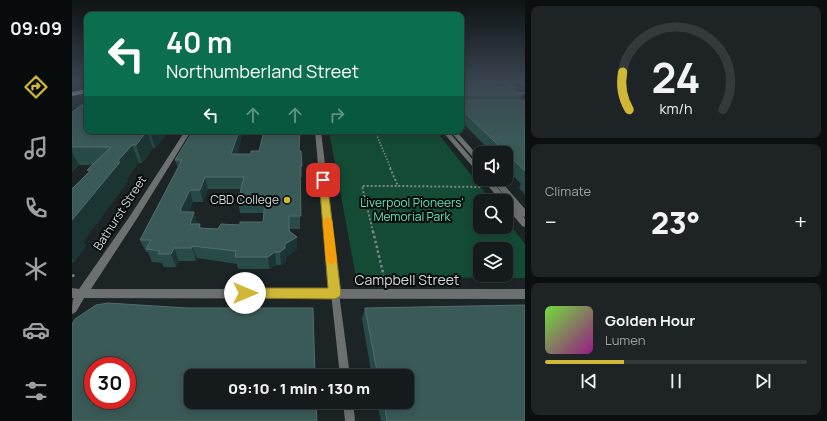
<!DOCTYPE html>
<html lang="en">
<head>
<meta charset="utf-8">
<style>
	:root { --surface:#151b1c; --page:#1e2425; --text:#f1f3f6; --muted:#9da1a3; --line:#34393b; --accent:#d0b736 }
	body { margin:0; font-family:Manrope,sans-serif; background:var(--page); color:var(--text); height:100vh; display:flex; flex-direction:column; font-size:15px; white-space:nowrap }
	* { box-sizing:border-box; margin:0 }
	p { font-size:13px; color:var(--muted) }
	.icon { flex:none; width:22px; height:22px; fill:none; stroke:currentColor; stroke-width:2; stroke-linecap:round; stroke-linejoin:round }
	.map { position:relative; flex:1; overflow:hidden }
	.side { display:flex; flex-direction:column; gap:6px; padding:6px; background:#0c0f0f; width:302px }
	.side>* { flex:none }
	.hud { position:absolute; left:12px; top:12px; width:380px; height:122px; border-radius:8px; box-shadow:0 2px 10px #0003,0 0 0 1px var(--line); background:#0b6e4f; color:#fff; overflow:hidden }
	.buttons { position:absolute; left:401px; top:146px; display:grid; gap:8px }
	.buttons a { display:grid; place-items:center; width:40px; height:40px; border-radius:8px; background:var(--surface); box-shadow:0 2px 10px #0003,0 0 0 1px var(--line); font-size:20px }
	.speed { position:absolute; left:12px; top:357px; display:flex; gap:8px; font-size:20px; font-weight:700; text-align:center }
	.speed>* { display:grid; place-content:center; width:52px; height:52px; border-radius:50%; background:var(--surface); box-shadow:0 2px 10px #0003,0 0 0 1px var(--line); line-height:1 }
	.speed .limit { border:6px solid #d22; background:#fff; color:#111 }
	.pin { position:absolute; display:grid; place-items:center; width:34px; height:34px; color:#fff; margin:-17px; border-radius:8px; box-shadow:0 2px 6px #0006 }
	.me { position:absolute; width:44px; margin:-22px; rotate:90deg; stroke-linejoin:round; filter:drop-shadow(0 0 3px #0008) }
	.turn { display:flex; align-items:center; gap:14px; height:84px; padding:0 16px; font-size:18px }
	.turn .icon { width:52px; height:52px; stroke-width:2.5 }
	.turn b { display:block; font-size:28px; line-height:34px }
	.lanes { display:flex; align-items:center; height:38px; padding:0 16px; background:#0003; justify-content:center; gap:20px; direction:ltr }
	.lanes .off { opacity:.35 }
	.big { font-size:30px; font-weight:800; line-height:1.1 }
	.side .widget { flex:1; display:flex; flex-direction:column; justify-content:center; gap:6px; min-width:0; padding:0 14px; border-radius:8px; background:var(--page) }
	.side .dial { align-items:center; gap:0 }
	.dial svg { height:104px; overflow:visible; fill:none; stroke:var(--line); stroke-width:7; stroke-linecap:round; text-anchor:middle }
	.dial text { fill:var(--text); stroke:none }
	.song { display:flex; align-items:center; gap:12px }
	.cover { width:48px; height:48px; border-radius:6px; background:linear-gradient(135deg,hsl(100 70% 55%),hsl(310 70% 35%)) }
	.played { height:4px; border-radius:2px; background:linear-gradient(90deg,var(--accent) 30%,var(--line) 30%) }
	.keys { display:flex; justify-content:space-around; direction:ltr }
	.heat { display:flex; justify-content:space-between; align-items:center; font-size:22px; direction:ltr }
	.trip { position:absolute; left:112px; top:369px; width:230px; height:40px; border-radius:8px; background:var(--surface); box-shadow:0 2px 10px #0003,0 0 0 1px var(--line); font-weight:800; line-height:40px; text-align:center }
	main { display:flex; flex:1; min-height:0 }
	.dock { display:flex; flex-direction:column; width:72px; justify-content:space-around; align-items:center; background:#080b0b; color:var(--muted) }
	.dock .icon { width:28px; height:28px }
	.dock .on { color:var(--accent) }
	.dock b { font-size:18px; color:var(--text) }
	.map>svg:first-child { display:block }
	.green { fill:#144b35; fill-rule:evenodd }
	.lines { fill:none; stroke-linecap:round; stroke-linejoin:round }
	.path-far2 { stroke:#7f8586; stroke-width:1.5; stroke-dasharray:1.5 1.5; stroke-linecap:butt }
	.path-far1 { stroke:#7f8586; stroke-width:2; stroke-dasharray:2 2; stroke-linecap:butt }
	.path { stroke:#7f8586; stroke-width:2.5; stroke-dasharray:2.5 2.5; stroke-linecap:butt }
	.service { fill:#6c7071; fill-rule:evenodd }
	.minor { fill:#6c7071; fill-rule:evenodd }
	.tertiary { fill:#6c7071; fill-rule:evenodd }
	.trunk { fill:#c6ced2; fill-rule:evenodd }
	.wall { fill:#284b47; fill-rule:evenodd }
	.shaded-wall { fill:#1b3533 }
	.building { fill:#3a5a57; stroke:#526d6b; fill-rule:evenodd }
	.route { fill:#d0b736; stroke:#877723 }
	.slow { fill:#f59e0b }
	.poi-dot { fill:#d0b736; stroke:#090c0d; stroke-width:1.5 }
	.labels { text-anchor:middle; stroke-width:4; stroke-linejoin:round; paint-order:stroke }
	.poi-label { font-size:12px; fill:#d2d7d8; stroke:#090c0d; text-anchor:end }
	.park-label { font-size:12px; fill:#65e6b0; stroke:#090c0d }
	.street-label { font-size:12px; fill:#d2d7d8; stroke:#090c0d }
	.near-street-label { font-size:14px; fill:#d2d7d8; stroke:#090c0d }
</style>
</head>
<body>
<main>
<nav class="dock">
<b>09:09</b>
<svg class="icon on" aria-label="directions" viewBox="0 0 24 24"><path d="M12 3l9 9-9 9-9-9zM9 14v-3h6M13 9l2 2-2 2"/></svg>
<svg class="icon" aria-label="music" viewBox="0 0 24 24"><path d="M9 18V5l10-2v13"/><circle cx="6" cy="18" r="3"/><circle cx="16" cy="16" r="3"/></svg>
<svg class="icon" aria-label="phone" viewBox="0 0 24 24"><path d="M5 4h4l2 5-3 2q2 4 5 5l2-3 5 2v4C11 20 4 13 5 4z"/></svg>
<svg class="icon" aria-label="climate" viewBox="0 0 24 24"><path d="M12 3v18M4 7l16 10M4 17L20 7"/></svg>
<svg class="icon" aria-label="car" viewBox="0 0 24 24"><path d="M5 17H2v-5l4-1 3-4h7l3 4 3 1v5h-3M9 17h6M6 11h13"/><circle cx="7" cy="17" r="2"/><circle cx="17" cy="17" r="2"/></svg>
<svg class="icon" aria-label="filters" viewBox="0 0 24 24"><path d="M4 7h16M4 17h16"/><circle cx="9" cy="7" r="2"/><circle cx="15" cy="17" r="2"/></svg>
</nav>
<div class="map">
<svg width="453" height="421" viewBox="0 0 453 421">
	<rect width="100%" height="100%" fill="#1c2425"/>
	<path class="green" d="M257 131H364L420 201H408V227H434V220L453 244V278L284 277ZM408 249H434V275H408Z"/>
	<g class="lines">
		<path class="path-far2" d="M303 131 319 169"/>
		<path class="path-far1" d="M318 168 326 186 409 187
			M301 232 290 186H326"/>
		<path class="path" d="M301 231 312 277
			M0 276 3 275"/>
		<path class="service" d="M263 290 266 291 267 293 278 376H268L259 293 260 291Z
			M271 402H281L283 421H273Z"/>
		<path class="minor" d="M428 82H433L445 88 442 89Z
			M436 91 453 92V94L438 93 436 92Z
			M113 131H119L64 220 19 289H257L243 131H249L268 289H453V299L0 298V288L7 289 58 216Z
			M370 131H376L408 168V174L406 173Z
			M378 131H384L408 158V164L406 163Z
			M410 179H418L443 208 419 179H427L453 209V217L451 216 453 219V227L450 226 434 207V201H429Z"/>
		<path class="tertiary" d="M10 288 14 290 15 293 4 312 0 314C0 304 0 292 10 288Z"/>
		<path class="trunk" d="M15 89V93L0 96V92Z"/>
	</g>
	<path class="wall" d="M389 82H430L428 87 450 95 448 100H453V195L447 188 449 184 434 168V153H420L389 121Z
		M443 82H453V88Z
		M0 112 15 131H97L83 148H81L70 163H67L55 178 56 181 11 242 14 246 2 262H0V188H1L17 172 15 170 20 165H7L0 172Z
		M121 131H170V135L165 154H179L227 151 230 166V177H228V229H218V232L225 237V249L214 257V261L209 265H204L197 269H166L165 264 125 258 124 261H107L104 267H92L90 263 80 262 76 252H74L68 240 106 168 103 160ZM136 189H169L166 201 168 213H192L191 222 146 229 130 228 117 212 121 202H131Z
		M293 308 453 421H309L305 402H335V376H300L290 319Z"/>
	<path class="shaded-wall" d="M75 131 81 148 70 163 64 145Z
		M78 131H97L83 148Z
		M167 131H170V135L161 166 159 154Z
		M60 145 67 163 55 178 56 181 11 242 14 246 2 262 0 258V220L45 162Z
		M0 152 7 165 0 172Z
		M133 177 136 189 131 202 128 190Z
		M118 190 121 202 113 221 109 212V208Z
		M122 212 126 224H118Z
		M217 216V242L225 237V249L214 257V261L209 265 208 252 213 244 217 231Z
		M120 246 125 258 124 261 120 248Z
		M102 248 107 261 104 267 99 254Z
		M203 252 204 265 197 269 196 257Z"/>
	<path class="building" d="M389 82H391V85L439 87 450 95H392L391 100H453V171L389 109Z
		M15 101V131H78H75L64 145H60L45 162H48L0 220V188H1L19 170H15L39 147H0V112Z
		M121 131H167L159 154H179V151H187L192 131H228L227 151H229L230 166H228L229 216H217V231L225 237 213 244V248L208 252H203L196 257H163L164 251 120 246V248H102L99 254H86L88 251 74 249 79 240H68L110 160H103ZM133 177H172L166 201H193L191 222H168V225L149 224 146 229 127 228 128 224H118L122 212H109V208L118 190H128Z
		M36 303 115 308H241L243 376H119V402H244L245 421H0V324L3 319 24 305ZM21 366H55V400H21Z
		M453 305V421H315L312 402H335V376H306L293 308Z"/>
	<linearGradient id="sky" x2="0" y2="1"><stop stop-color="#0f1414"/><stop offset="0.58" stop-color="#3a4551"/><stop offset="1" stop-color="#3a4551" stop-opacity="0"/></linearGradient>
	<rect width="453" height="141" fill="url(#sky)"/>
	<path class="route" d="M251 177 255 180 269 294 267 297 263 299 173 298 169 297 167 293 169 290 173 288H256L247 180Z"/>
	<path class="slow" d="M255 217 260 220 265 261 259 265 254 261 251 220Z"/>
	<circle class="poi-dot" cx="215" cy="200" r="4"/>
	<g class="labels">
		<g class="poi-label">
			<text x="207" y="204">CBD College</text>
		</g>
		<g class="park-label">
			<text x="340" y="207">Liverpool Pioneers'<tspan x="340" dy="14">Memorial Park</tspan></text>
		</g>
		<g class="street-label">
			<text transform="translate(48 213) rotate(-57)" y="4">Bathurst Street</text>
		</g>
		<g class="near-street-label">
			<text x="335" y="285">Campbell Street</text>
		</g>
	</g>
</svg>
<div class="buttons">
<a><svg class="icon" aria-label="sound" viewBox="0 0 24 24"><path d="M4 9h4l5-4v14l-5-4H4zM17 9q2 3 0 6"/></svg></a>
<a><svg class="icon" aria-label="search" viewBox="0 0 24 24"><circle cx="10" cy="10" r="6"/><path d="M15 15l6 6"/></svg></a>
<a><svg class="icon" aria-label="layers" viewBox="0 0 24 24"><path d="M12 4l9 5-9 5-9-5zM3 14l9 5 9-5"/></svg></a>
</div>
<div class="speed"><div class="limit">30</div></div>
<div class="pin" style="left:251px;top:180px;background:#d93025"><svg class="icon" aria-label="arrive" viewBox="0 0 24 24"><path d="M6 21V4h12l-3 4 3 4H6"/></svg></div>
<svg class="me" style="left:173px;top:293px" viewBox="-20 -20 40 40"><circle r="19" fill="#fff"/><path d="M0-13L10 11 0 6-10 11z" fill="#d0b736"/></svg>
<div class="trip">09:10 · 1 min · 130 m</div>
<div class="hud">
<div class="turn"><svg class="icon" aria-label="left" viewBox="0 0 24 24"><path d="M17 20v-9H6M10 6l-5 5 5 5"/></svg><div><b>40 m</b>Northumberland Street</div></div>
<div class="lanes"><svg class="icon" aria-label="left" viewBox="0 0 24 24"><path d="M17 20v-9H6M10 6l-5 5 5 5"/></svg><svg class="icon off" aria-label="ahead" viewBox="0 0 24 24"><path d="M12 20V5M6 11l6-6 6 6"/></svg><svg class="icon off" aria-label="ahead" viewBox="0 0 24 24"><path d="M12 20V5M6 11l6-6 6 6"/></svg><svg class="icon off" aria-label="right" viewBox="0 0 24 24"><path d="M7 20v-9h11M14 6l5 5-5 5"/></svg></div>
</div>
</div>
<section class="side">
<div class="widget dial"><svg viewBox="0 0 100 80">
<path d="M14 69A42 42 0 1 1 86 69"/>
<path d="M14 69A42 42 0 0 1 9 40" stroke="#d0b736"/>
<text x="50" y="56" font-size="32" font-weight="700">24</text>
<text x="50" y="72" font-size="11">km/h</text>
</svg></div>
<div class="widget"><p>Climate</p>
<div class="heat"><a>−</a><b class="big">23°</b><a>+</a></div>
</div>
<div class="widget">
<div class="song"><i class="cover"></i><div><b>Golden Hour</b><p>Lumen</p></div></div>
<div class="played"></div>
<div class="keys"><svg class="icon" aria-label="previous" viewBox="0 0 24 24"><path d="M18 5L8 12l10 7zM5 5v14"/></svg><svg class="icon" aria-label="pause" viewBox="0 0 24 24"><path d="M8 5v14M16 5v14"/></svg><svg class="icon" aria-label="next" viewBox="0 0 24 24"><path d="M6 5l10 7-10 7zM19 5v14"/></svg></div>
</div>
</section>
</main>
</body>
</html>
